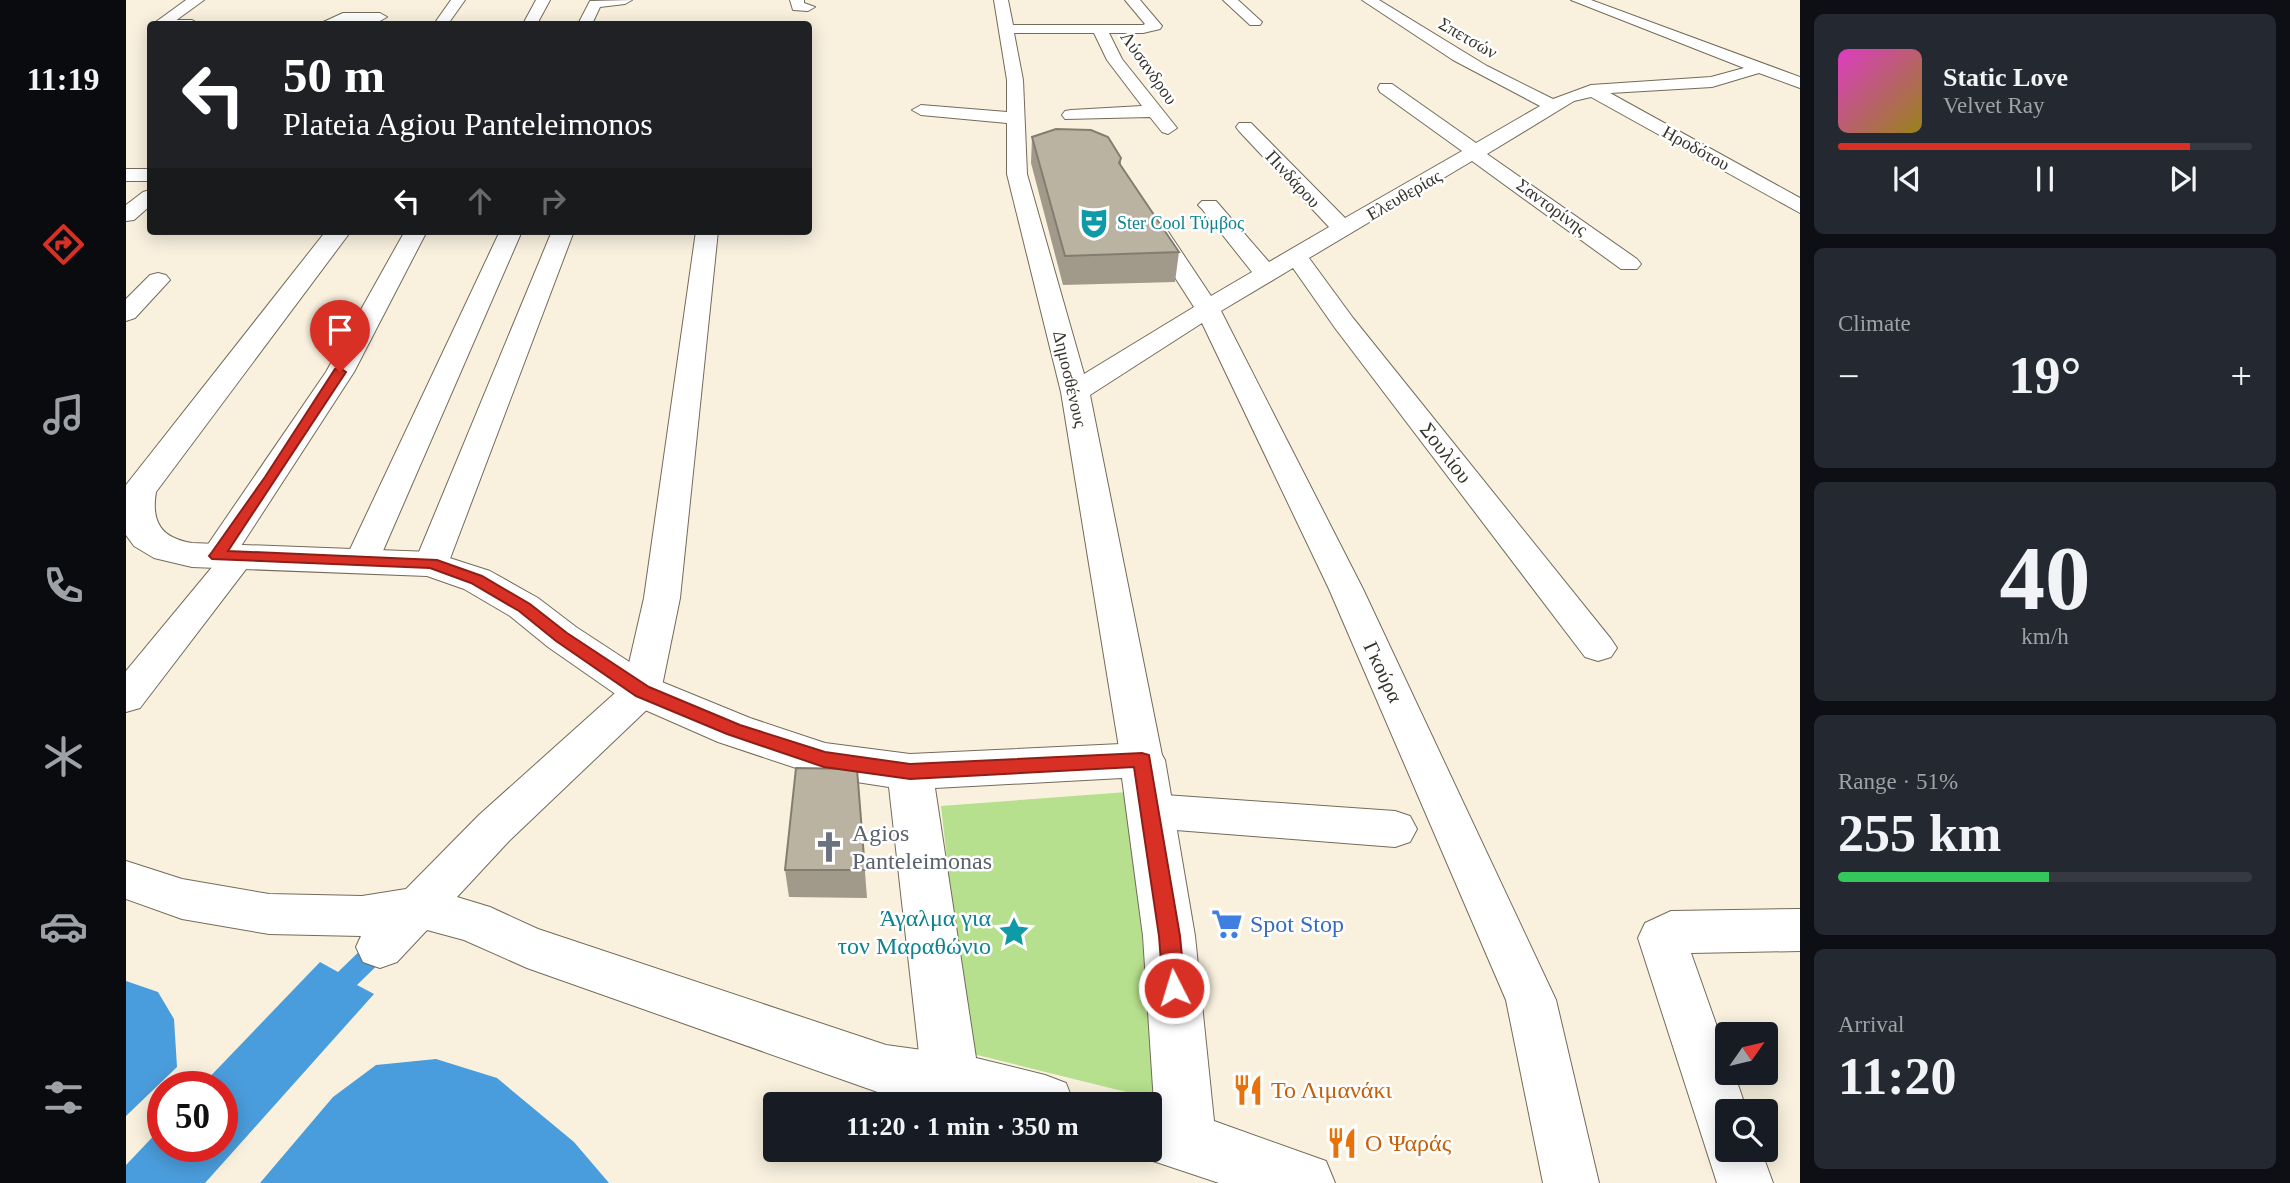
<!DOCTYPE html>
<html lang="en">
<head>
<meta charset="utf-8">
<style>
	:root { --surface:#171b24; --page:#242831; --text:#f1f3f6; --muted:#9ea1a6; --line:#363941; --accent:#d93025 }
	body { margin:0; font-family:Georgia,serif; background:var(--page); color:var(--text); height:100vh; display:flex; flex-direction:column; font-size:26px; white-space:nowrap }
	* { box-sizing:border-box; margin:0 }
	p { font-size:23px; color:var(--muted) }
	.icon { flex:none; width:38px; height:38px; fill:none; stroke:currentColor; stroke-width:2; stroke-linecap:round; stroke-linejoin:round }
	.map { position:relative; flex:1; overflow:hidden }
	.drawer { display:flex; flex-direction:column; gap:14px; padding:14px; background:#0d0f14; width:490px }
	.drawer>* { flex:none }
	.banner { position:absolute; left:21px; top:21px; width:665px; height:214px; border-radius:7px; box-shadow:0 4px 18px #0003; background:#202124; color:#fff; overflow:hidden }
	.needle { width:46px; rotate:56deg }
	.buttons { position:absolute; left:1589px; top:1022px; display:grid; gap:14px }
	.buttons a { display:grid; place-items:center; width:63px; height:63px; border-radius:7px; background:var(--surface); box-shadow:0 4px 18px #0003; font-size:35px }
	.speed { position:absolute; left:21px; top:1071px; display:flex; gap:14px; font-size:35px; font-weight:700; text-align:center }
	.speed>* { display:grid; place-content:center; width:91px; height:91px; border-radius:50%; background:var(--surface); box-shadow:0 4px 18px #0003; line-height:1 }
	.speed .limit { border:10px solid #d22; background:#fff; color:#111 }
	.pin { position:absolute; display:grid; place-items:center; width:60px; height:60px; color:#fff; margin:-72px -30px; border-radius:50% 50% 50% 0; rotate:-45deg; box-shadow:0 0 7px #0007 }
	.pin .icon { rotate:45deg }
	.me { position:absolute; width:77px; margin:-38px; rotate:355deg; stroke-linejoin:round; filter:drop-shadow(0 0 5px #0008) }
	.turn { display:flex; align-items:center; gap:24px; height:147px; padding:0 21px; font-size:32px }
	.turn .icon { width:91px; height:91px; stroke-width:2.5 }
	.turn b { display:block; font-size:49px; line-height:60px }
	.lanes { display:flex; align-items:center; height:66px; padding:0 21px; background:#0003; justify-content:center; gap:35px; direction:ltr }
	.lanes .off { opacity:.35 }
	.big { font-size:52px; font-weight:700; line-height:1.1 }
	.drawer .card { flex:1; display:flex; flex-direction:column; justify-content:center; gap:10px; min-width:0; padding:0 24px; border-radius:10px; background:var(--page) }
	.drawer .dial { align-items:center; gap:0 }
	.dial b { font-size:91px; line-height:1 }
	.song { display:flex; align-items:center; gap:21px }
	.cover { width:84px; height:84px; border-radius:10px; background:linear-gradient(135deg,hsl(310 70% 55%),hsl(50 70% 35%)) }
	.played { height:7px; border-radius:4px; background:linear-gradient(90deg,var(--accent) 85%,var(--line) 85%) }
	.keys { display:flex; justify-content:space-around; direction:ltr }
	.heat { display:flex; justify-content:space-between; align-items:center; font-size:38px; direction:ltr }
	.charge { height:10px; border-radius:5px; background:linear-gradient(90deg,#34c759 51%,var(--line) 0) }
	.trip { position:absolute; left:637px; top:1092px; width:399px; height:70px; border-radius:7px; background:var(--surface); box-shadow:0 4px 18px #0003; font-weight:700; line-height:70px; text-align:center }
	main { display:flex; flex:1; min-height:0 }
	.tabs { display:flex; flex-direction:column; width:126px; justify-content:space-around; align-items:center; background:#090b0e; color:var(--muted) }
	.tabs .icon { width:49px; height:49px }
	.tabs .on { color:var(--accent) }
	.tabs b { font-size:32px; color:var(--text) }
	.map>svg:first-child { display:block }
	.green { fill:#b6e08d }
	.water { fill:#4a9ddc }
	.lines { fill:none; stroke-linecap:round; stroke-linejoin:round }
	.minor-casing { stroke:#736b5b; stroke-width:2 }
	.major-casing { stroke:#736b5b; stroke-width:2 }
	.minor { fill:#fff; fill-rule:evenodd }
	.major { fill:#fff; fill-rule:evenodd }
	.wall { fill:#a19a8a }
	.building { fill:#bbb3a1; stroke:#837d71; stroke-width:2 }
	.route { fill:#d93025; stroke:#8d1f18; stroke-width:2 }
	.labels { text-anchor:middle; stroke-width:5; stroke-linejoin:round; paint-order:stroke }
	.far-street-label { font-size:18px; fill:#37342d; stroke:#fff }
	.far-culture-label { font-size:18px; fill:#0d838f; stroke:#fff; text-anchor:start }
	.street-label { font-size:21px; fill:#37342d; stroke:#fff }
	.near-worship-label { font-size:24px; fill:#5b616d; stroke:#fff; text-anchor:start }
	.near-culture-label { font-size:24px; fill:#0d838f; stroke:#fff; text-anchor:end }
	.near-shop-label { font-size:24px; fill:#366cbe; stroke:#fff; text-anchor:start }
	.near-food-label { font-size:24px; fill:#c56008; stroke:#fff; text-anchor:start }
</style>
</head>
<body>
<main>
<nav class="tabs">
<b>11:19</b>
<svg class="icon on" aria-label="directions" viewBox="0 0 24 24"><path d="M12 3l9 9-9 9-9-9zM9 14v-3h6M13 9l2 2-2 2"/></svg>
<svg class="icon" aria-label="music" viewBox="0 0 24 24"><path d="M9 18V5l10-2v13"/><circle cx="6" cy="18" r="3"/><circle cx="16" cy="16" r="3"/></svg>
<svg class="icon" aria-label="phone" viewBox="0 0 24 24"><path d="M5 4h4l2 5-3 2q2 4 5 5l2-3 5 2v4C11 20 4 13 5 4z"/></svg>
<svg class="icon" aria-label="climate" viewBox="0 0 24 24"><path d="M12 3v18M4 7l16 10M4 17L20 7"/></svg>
<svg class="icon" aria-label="car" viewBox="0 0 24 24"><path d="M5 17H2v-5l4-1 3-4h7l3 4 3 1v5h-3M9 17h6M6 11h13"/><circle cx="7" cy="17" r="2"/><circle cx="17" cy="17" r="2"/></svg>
<svg class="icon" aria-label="filters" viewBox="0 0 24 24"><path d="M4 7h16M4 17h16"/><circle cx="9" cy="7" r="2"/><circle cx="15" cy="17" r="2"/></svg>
</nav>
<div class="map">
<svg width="1674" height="1183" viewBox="0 0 1674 1183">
	<rect width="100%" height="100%" fill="#f9f1de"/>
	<path class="green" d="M1001 792 1033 1100 843 1053 815 806Z"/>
	<path class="water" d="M243 942 265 952 231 985 248 994 79 1183H0V1165L37 1126V1146H96V1087H74L194 962 212 972Z
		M0 981 32 992 48 1019 51 1067 0 1116Z
		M310 1059 371 1078 448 1142 483 1183H134L207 1097 250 1065Z"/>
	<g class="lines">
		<defs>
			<path id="minor" d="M325 0H339L322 24H308Z
				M410 0H424L411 24H397Z
				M506 0 499 4 474 7 466 24H452L464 1Z
				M664 0H678V3L689 7 682 11 667 10Z
				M868 0H882L887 25H1017L1019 24 999 0H1014L1036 26 1034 29 1017 33H983L996 59 1051 128 1042 134 1036 132 1024 117 939 119 936 115 939 111 945 110 1016 106 981 60 968 33H888L897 80 901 174 958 374 1068 307 1014 223 1017 218H1033L1085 296 1126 272 1076 209 1072 205 1076 201H1090L1143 262 1203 227 1113 131 1110 127 1113 123H1125L1219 218 1336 151 1254 92 1252 88 1254 84H1266L1350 143 1414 106 1327 60 1236 0H1253L1361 66 1427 99 1465 85 1585 77 1618 68 1445 0H1465L1674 77V88L1633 73 1586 87 1484 93 1674 198V213L1465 97 1448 101 1361 154 1511 259 1515 264 1511 269H1495L1346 161 1183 258 1227 318 1485 639 1491 648 1485 657 1472 661 1459 657 1209 328 1167 268 1095 311 1237 589 1430 1000 1473 1183H1417L1380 1000 1203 589 1076 323 964 395 1037 760 1031 771 1016 776 1001 771 995 760 935 392 881 174V123L795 115 786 110 795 105 881 112V80Z
				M1097 0H1112L1136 22 1134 25H1124Z
				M217 13H254L261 17 254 21 193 24Z
				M35 20H66L73 24H28Z
				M0 169H24V181H0Z
				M24 190V206L8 220 0 221V205L17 192Z
				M279 231H301L228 372 115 546 125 548 130 556 14 708 0 712V671L87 566 79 564 74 556 200 372Z
				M374 231H396L253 560 248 568 236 571 224 568 219 560Z
				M426 231H448L322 564 317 572 305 575 293 572 288 564Z
				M570 231H592L554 598 535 691 530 701 383 841 331 897 364 907 412 929 760 1045 825 1054 844 1062 851 1080 844 1098 829 1104H815L760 1095 401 968 338 940 301 930 271 962 254 968 237 962 230 947 235 936 143 934 56 919 0 899V861L56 879 143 894 236 896 280 889 353 815 498 685 518 598Z
				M32 273 40 275 44 280 9 318 0 321V299L24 275Z
				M1024 794 1269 811 1284 816 1291 829 1284 842 1269 847 1024 828 1009 823 1003 811 1009 799Z
				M1674 909V951L1565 953 1601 1055V1073H1608L1621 1111H1601V1150H1635L1647 1183H1591L1512 938 1519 923 1545 911Z"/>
			<path id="major" d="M60 0H78L45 24H27Z
				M200 231H225L30 492C25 522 35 538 66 543L305 552 364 571 412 598 450 627 531 680 624 718 699 743 784 754 1016 743 1032 748 1039 760 1069 936 1088 1121 1200 1161 1209 1183H1093L1003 1153 1001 1150H1024V1104H1019L1028 1103 1017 936 996 778 809 788 850 1058 919 1075 940 1083 948 1104H815L805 1100 796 1080 763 787 698 777 682 772 592 742 501 702 422 647 384 616 338 589 301 576 66 567 28 558 8 546 0 535V485Z"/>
		</defs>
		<use href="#minor" class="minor-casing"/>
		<use href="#major" class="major-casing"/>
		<use href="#minor" class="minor"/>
		<use href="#major" class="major"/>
	</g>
	<path class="wall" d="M906 137 995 158V165L1053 252 1049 282 937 285 905 163Z
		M731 769 741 898 663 897 659 870Z"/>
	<path class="building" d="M930 129 965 130 982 137 995 158 993 163 1053 252 939 256 906 137Z
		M670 768 731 769 739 870H659Z"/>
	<path class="route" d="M214 368 220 372 102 551 311 560 356 576 404 604 441 633 523 687 614 725 699 752 784 764 1016 753 1023 755 1054 936 1059 988 1056 995 1048 998 1040 995 1037 988 1033 936 1008 767 784 779 698 767 601 734 510 696 430 641 393 611 345 583 304 568 86 559 83 556 86 552 139 477 209 369Z"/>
	<defs>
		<symbol id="theatre-bare" viewBox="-9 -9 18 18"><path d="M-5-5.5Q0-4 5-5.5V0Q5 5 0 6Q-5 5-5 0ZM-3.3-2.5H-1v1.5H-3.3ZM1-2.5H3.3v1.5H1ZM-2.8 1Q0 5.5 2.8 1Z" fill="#0f9aa8" stroke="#fff" stroke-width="2.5" paint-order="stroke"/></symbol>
		<symbol id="church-bare" viewBox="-9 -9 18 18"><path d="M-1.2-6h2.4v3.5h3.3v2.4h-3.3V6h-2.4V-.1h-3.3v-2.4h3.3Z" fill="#6b7280" stroke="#fff" stroke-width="2.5" paint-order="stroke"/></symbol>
		<symbol id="supermarket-bare" viewBox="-9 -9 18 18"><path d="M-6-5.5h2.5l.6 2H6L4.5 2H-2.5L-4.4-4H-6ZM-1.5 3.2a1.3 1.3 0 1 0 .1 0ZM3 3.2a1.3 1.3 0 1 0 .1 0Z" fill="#3f7fe0" stroke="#fff" stroke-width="2.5" paint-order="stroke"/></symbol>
		<symbol id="sight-bare" viewBox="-9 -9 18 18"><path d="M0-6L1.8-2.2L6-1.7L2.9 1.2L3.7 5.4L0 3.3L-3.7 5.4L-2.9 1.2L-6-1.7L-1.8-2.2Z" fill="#0f9aa8" stroke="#fff" stroke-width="2.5" paint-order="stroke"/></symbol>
		<symbol id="restaurant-bare" viewBox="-9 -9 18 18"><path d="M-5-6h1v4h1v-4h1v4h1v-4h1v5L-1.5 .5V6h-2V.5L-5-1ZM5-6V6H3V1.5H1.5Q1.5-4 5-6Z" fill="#e8710a" stroke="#fff" stroke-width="2.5" paint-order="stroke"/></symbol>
	</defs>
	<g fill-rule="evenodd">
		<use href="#theatre-bare" x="946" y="201" width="44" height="44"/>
		<use href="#church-bare" x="681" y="825" width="44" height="44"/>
		<use href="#supermarket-bare" x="1079" y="902" width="44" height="44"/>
		<use href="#sight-bare" x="866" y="910" width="44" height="44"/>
		<use href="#restaurant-bare" x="1100" y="1068" width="44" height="44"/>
		<use href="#restaurant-bare" x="1194" y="1121" width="44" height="44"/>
	</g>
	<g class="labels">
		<g class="far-street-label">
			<text transform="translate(1342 38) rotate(30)" y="6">Σπετσών</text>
			<text transform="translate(1023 68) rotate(55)" y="6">Λύσανδρου</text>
			<text transform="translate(1570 148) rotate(29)" y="6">Ηροδότου</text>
			<text transform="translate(1167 179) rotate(47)" y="6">Πινδάρου</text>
			<text transform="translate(1278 195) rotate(-30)" y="6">Ελευθερίας</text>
			<text transform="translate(1426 207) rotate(36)" y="6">Σαντορίνης</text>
			<text transform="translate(944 379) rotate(77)" y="6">Δημοσθένους</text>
		</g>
		<g class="far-culture-label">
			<text x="991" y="229">Ster Cool Τύμβος</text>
		</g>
		<g class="street-label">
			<text transform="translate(1320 453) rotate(52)" y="7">Σουλίου</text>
			<text transform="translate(1257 672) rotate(65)" y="7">Γκούρα</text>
		</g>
		<g class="near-worship-label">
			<text x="726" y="841">Agios<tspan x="726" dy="28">Panteleimonas</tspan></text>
		</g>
		<g class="near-culture-label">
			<text x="865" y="926">Άγαλμα για<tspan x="865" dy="28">τον Μαραθώνιο</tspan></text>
		</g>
		<g class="near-shop-label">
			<text x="1124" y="932">Spot Stop</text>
		</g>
		<g class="near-food-label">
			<text x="1145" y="1098">Το Λιμανάκι</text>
			<text x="1239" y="1151">Ο Ψαράς</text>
		</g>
	</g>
</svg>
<div class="buttons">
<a><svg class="needle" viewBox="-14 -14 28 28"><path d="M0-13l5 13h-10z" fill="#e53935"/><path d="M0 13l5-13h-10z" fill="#9ea1a6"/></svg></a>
<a><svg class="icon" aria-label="search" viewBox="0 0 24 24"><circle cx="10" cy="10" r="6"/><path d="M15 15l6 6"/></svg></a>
</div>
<div class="speed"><div class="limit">50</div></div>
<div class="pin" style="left:214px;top:372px;background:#d93025"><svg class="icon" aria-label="arrive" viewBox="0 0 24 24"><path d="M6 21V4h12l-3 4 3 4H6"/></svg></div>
<svg class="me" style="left:1048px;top:988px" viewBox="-20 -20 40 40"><circle r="17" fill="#d93025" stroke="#fff" stroke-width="3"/><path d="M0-11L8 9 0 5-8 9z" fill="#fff"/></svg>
<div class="trip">11:20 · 1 min · 350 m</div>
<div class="banner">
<div class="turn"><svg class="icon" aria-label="left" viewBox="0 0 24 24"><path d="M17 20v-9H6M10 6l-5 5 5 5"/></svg><div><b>50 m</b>Plateia Agiou Panteleimonos</div></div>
<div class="lanes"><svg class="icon" aria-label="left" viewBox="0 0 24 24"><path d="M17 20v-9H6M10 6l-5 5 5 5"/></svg><svg class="icon off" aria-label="ahead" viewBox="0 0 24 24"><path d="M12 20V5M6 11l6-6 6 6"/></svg><svg class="icon off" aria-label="right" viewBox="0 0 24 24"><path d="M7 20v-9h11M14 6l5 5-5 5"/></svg></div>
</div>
</div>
<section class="drawer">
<div class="card">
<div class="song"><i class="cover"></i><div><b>Static Love</b><p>Velvet Ray</p></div></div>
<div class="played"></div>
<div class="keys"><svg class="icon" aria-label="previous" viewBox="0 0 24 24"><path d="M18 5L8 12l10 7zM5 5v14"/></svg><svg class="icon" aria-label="pause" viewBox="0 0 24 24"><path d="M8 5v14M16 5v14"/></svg><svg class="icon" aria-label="next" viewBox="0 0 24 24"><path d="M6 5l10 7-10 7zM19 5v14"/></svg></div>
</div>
<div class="card"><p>Climate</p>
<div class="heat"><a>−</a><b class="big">19°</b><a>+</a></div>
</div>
<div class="card dial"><b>40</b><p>km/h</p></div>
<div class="card"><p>Range · 51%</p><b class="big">255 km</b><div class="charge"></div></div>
<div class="card"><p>Arrival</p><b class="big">11:20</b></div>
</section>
</main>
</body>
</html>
